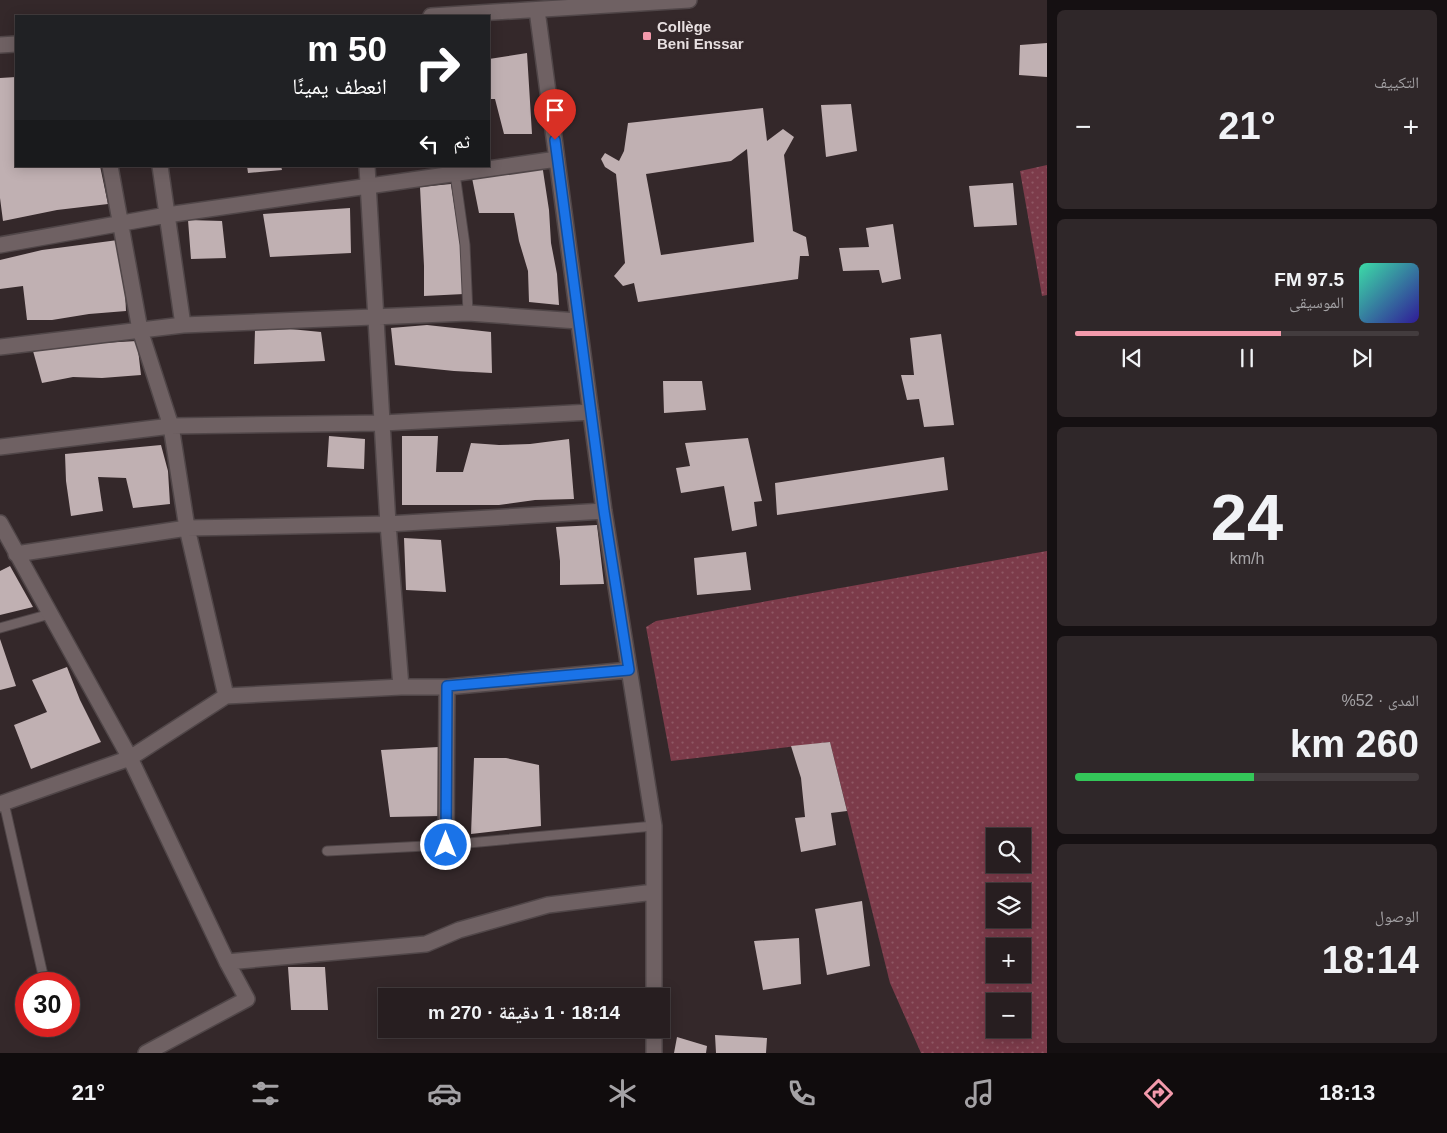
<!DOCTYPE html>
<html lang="ar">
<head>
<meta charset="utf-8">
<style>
	:root { --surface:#271e20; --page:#2f2729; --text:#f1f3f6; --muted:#a4a2a5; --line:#433c3e; --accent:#f39aab }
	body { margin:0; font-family:Helvetica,"Noto Naskh Arabic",sans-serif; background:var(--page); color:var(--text); direction:rtl; height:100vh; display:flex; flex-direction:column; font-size:19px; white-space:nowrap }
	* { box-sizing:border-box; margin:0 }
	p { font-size:16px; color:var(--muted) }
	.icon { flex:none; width:28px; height:28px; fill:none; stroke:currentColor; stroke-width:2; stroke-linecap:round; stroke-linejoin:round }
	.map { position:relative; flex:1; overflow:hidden; direction:ltr }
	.sheet { display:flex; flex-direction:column; gap:10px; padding:10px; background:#151012; width:400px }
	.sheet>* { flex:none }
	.hud { position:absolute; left:15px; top:15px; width:475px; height:152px; border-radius:0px; box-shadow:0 2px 12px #0003,0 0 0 1px var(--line); direction:rtl; background:#202124; color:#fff; overflow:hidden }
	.buttons { position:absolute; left:986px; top:828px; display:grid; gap:10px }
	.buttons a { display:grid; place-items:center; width:45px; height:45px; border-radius:0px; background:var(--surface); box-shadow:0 2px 12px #0003,0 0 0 1px var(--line); font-size:25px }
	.speed { position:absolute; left:15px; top:972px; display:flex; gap:10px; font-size:25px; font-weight:700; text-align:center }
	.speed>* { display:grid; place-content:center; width:65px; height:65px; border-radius:50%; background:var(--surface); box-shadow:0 2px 12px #0003,0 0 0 1px var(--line); line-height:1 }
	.speed .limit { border:8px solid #d22; background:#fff; color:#111 }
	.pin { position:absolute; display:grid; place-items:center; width:42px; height:42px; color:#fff; margin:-51px -21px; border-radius:50% 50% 50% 0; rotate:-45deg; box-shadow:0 0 5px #0007 }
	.pin .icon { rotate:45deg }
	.me { position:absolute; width:55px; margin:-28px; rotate:0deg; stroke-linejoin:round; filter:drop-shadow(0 0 4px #0008) }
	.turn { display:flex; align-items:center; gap:18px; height:105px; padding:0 20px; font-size:22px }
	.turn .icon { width:65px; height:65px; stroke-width:2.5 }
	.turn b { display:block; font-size:35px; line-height:42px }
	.then { display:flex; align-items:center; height:48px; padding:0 20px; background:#0003; gap:10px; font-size:19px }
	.big { font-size:38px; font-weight:800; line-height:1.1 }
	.sheet .tile { flex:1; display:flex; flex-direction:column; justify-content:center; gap:8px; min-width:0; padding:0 18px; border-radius:8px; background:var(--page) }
	.sheet .dial { align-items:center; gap:0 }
	.dial b { font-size:65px; line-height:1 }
	.song { display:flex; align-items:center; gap:15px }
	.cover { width:60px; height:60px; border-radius:8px; background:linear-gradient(135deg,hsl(160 70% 55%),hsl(250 70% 35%)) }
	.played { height:5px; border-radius:2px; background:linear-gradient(90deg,var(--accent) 60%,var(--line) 60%) }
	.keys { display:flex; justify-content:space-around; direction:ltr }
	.heat { display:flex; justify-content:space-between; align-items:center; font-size:28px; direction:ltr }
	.charge { height:8px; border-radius:4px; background:linear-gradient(90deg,#34c759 52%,var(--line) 0) }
	.trip { position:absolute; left:378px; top:988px; width:292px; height:50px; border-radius:0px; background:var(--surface); box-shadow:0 2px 12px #0003,0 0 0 1px var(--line); font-weight:800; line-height:50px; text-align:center; direction:rtl }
	.tabs { display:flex; height:80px; justify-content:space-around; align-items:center; background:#100c0d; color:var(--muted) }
	.tabs .icon { width:35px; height:35px }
	.tabs .current { color:var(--accent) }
	.tabs b { font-size:22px; color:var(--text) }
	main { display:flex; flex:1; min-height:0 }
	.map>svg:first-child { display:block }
	.grass { fill:url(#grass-dots); fill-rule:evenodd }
	.building { fill:#c0b0b2; fill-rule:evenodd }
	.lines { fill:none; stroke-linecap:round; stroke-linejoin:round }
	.service-casing { stroke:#504648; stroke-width:11 }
	.minor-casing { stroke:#504648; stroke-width:18 }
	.service { stroke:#6f6163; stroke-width:9 }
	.minor { stroke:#6f6163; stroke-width:15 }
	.route-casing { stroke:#114b97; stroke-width:12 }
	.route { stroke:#1a73e8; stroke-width:9 }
	.poi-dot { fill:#f39aab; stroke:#34282a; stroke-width:2 }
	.labels { text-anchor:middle; stroke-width:5; stroke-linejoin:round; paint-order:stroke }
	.poi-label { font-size:15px; font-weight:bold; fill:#e7dfe0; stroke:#34282a; text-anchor:start }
</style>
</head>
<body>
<main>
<section class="sheet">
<div class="tile"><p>التكييف</p>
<div class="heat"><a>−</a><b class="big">21°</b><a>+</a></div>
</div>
<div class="tile">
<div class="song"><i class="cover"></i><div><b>97.5 FM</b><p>الموسيقى</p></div></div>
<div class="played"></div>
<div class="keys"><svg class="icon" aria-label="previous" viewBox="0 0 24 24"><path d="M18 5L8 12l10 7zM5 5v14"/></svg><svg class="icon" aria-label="pause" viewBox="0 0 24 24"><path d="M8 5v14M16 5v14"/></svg><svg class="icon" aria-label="next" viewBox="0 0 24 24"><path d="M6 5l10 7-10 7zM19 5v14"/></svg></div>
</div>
<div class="tile dial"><b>24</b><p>km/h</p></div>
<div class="tile"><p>المدى · 52%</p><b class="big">260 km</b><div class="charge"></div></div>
<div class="tile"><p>الوصول</p><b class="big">18:14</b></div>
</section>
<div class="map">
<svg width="1047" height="1053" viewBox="0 0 1047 1053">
	<defs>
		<pattern id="grass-dots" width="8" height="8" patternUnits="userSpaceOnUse" patternTransform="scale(1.25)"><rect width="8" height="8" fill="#7c3b4a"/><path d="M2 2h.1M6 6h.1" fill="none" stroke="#8f5764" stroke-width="1.8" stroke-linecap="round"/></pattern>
	</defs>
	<rect width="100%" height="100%" fill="#34282a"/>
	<path class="grass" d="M1047 165V295L1042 296 1020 171Z
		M1047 551V1053H921L890 983 830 742 671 761 646 627 656 621ZM995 836H1022V864H995ZM995 891H1022V919H995ZM995 946H1022V974H995ZM995 1001H1022V1029H995Z"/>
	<path class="building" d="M1047 43V77L1019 75 1020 45Z
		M527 53 532 134H504L495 99H489V59Z
		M16 77V166H100L108 204 57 210 3 221 0 198V78Z
		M851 104 857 151 826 157 821 105Z
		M763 108 767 141 783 129 794 137 784 155 793 231 806 237 809 256H800L798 279 638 302 634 283 623 286 614 276 625 263 616 174 605 167 601 159 605 153 619 161 624 151 628 123ZM747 149 754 242 661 255 646 174 731 161Z
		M542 164 549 210 551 243 557 274 559 305 529 302 528 271 519 241 514 213H479L472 178Z
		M247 166H281L282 170 248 173Z
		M1013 183 1017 225 974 227 969 186Z
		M451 184 463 261 464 294 424 296V266L420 187Z
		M350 208 351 253 270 257 263 214Z
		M188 220 222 221 226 258 191 259Z
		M893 224 901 279 882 283 879 270 843 271 839 248 869 247 866 228Z
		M118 240 124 270 126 311 89 314 52 320H27L23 286 0 289V260L42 250Z
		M427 325 491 332 492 373 454 371 395 365 391 328Z
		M290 329 321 332 325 361 254 364 255 330Z
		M941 334 954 425 924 427 919 399 907 400 901 375H914L910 338Z
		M137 341 141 375 102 378 73 377 42 383 33 351 67 345Z
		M663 381H702L706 410 664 413Z
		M329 436 365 439 364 469 327 467Z
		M402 436H438L436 472H463L471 443 499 445 530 444 569 439 574 499 535 500 499 505H402Z
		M748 438 762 501 754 502 757 526 732 531 724 486 681 493 676 468 690 466 685 443Z
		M161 445 168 471 170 504 133 508 126 478 98 477 103 511 71 516 66 481 65 454Z
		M944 457 948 490 777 515 775 483Z
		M597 525 604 584 560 585V561L556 527Z
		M404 538 441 540 446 592 406 590Z
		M746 552 751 590 697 595 694 558Z
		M10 566 33 607 0 615V571Z
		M0 639 16 686 0 690Z
		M67 667 80 700 101 742 31 769 14 725 47 712 32 680Z
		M830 742 847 811 831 813 836 845 801 852 795 818 805 817 801 778 791 746Z
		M438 747 440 816 390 817 381 750Z
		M474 758H506L539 765 541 826 471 834Z
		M862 901 870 966 827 975 815 909Z
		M799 938 801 984 763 990 754 941Z
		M288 967H325L328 1010H291Z
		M715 1035 767 1038 766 1053H716Z
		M677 1037 707 1046 706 1053H674Z"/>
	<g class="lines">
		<defs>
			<path id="service" d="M455 174 465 245 468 313
				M0 628 50 614
				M4 803 45 984
				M327 851 446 845 654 826"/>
			<path id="minor" d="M537 10 604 511 654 826V996
				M431 16 689 0
				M0 45 16 44
				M110 166 140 330 171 426 187 528 226 696
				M160 166 183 325
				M367 166 388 524 401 687
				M0 245 167 215 557 159
				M0 347 183 325 468 313 578 321
				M0 447 171 426 383 423 591 412
				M0 523 130 758 227 962 247 999 146 1053
				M16 554 187 528 388 524 604 511
				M0 804 130 758 226 696 401 687H447L629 670
				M446 845 447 687
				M227 962 426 944 459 930 548 905 654 892
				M654 1053V1029"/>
		</defs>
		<use href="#service" class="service-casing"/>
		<use href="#minor" class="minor-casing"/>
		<use href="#service" class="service"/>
		<use href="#minor" class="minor"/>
	</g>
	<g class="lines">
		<defs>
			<path id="route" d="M446 845 447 686 629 670 604 511 555 140"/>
		</defs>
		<use href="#route" class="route-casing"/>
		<use href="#route" class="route"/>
	</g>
	<rect class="poi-dot" x="642" y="31" width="10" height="10" rx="2.5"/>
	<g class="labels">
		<g class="poi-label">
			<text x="657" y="32">Collège<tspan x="657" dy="17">Beni Enssar</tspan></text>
		</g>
	</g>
</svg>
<div class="buttons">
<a><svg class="icon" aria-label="search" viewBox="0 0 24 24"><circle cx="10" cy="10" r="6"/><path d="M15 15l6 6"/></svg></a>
<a><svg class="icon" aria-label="layers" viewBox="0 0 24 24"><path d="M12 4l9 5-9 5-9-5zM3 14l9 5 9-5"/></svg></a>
<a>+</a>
<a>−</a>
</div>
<div class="speed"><div class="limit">30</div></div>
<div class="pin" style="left:555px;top:140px;background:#d93025"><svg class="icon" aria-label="arrive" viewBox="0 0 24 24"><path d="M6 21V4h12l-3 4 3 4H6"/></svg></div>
<svg class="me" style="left:446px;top:845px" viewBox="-20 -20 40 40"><circle r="17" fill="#1a73e8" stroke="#fff" stroke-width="3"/><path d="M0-11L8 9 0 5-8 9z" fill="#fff"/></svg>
<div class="trip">18:14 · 1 دقيقة · 270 m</div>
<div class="hud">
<div class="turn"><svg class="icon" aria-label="right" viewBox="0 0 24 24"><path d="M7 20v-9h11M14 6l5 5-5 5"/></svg><div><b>50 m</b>انعطف يمينًا</div></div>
<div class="then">ثم<svg class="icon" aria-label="left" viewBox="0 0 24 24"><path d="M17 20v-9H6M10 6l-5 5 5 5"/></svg></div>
</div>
</div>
</main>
<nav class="tabs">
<b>18:13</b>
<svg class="icon current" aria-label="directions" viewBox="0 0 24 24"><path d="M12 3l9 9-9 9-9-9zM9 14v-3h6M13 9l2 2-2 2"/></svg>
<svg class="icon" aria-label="music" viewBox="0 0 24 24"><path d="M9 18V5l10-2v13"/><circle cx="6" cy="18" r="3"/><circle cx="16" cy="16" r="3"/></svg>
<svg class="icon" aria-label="phone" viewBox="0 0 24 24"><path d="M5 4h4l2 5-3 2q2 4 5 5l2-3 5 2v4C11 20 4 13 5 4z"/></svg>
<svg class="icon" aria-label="climate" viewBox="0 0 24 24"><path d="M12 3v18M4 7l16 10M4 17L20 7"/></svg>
<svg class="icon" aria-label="car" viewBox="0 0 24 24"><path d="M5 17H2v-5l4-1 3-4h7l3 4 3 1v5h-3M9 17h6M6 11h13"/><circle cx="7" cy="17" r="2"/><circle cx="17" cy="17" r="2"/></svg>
<svg class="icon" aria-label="filters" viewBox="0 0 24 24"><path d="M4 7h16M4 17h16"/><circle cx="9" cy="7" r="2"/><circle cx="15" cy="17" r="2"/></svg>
<b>21°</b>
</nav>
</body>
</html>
